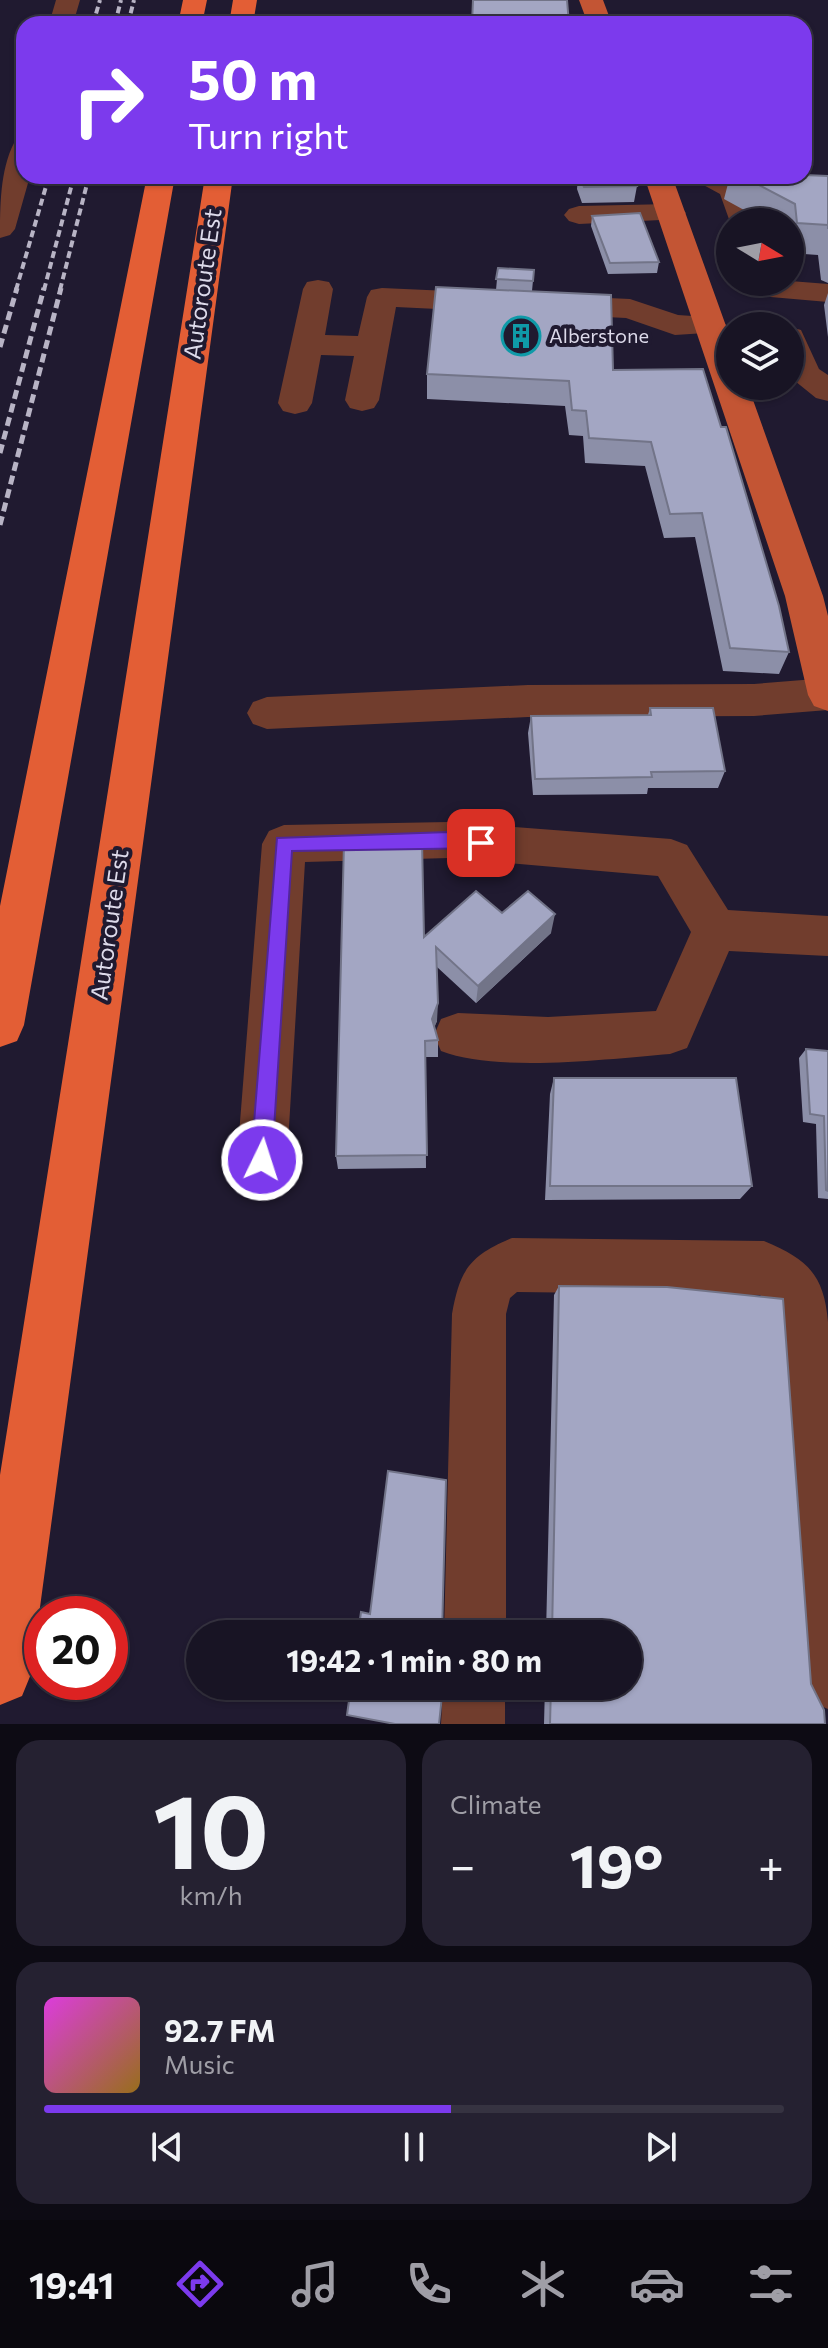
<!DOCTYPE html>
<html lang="en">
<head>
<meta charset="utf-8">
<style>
	:root { --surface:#181424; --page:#252131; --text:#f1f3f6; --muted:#9f9ea6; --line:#363341; --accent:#7c3aed }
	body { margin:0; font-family:Commissioner,sans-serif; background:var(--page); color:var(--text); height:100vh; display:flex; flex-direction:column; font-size:30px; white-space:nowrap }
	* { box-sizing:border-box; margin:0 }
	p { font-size:26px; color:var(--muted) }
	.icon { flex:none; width:44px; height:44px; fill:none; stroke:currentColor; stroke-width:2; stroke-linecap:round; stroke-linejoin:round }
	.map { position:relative; height:1724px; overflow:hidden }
	.panel { display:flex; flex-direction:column; gap:16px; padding:16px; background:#0d0b14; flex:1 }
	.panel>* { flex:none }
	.hud { position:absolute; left:16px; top:16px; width:796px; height:168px; border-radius:24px; box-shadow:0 2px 6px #0004,0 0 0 2px var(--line); background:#7c3aed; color:#fff; overflow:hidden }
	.needle { width:52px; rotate:100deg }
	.fabs { position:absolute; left:716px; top:208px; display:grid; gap:16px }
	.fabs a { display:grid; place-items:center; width:88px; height:88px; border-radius:50%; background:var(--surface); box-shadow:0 2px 6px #0004,0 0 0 2px var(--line); font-size:40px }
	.speed { position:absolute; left:24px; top:1596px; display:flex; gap:16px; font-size:40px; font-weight:700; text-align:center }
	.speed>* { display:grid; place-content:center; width:104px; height:104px; border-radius:50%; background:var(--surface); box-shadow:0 2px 6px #0004,0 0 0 2px var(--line); line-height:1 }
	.speed .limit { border:12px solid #d22; background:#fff; color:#111 }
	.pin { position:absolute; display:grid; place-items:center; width:68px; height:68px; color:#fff; margin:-34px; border-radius:16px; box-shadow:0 4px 12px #0006 }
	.me { position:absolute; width:88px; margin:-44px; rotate:4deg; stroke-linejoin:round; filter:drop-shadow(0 0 6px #0008) }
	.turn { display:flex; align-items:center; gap:28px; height:168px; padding:0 40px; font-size:36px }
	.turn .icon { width:104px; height:104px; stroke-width:2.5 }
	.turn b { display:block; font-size:56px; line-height:68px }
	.big { font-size:60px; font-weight:700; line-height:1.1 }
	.panel .tile { flex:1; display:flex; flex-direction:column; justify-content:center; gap:12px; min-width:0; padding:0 28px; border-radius:24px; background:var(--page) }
	.panel .dial { align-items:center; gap:0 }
	.dial b { font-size:104px; line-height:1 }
	.song { display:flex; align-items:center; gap:24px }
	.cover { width:96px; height:96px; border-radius:12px; background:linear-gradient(135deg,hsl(300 70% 55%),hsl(40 70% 35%)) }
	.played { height:8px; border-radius:4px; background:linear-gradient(90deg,var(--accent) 55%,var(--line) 55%) }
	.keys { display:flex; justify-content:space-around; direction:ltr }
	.heat { display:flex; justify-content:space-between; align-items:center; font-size:44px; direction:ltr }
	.panel .tiles { flex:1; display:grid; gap:16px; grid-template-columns:1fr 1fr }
	.tile:last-child { grid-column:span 2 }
	.trip { position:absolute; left:186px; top:1620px; width:456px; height:80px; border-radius:40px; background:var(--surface); box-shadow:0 2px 6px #0004,0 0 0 2px var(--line); font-weight:700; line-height:80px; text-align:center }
	.tabs { display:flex; height:128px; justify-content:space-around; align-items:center; background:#0a080e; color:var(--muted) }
	.tabs .icon { width:56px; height:56px }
	.tabs .active { color:var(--accent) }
	.tabs b { font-size:36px; color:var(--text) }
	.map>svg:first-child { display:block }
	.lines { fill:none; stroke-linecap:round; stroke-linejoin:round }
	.minor { fill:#713d2d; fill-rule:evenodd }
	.major { fill:#c35534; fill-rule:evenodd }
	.highway { fill:#e35e35; fill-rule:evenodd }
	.rail-far1 { stroke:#b8b4c5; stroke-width:4; stroke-dasharray:7 4; stroke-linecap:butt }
	.rail { stroke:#b8b4c5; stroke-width:5; stroke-dasharray:9 5; stroke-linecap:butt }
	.wall { fill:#8c8fa8 }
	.shaded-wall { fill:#727488 }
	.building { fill:#a3a6c3; stroke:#727488; stroke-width:2 }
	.route { fill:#7c3aed; stroke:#51269a; stroke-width:2 }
	.labels { text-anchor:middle; stroke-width:8; stroke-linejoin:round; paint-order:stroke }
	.far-poi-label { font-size:20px; fill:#dddaea; stroke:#201a30; text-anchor:start }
	.street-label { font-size:24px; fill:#dddaea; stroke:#201a30 }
</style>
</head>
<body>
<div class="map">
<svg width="828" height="1724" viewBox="0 0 828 1724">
	<rect width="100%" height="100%" fill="#201a30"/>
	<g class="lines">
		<path class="minor" d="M56 0H80L73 24H49Z
			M24 141V176H30L15 229 10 235 0 238C0 207 0 170 14 143Z
			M694 176C741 176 742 179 760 222H730L720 194 698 182Z
			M671 204 681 207 686 213 681 219 579 224 569 221 564 215 569 209 579 206Z
			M318 280 329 282 333 289 325 335 358 336 367 297 371 290 382 288 630 299 678 315 721 318 726 325 721 332 675 335 626 318 396 307 379 400 374 408 362 411 350 408 345 400 354 356 321 355 312 403 307 411 295 414 283 411 278 403 303 289 307 282Z
			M790 281 828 284V302L760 296 756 289 762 282Z
			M790 327 801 330 819 369 828 375V401L816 398 790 377Z
			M828 678V710L754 716 528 717 267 729 253 724 247 713 253 702 267 697 528 685 754 684Z
			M449 822 671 839 687 845 728 910 828 916V956L729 951 687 1048 670 1054C607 1059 498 1073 441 1051L434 1035 441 1019 458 1013 548 1017 656 1011 691 932 658 876 449 858 305 862 287 1160 280 1178 262 1185 244 1178 237 1160 262 844 269 831 284 825Z
			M512 1238 764 1241C807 1259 824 1274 828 1322V1709L806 1700 797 1678 772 1307 760 1295 517 1292 510 1298 506 1314V1634H444L452 1314C460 1269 470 1256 512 1238Z
			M443 1686H505V1724H441Z"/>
		<path class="major" d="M579 0H603L612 24H588Z
			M644 176H672L730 337V386H748L823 596 828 616V711L814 706 808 695 785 596Z"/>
		<path class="highway" d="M183 0H207L202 24H178Z
			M233 0H257L253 24H229Z
			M147 176H175L24 1025 17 1041 0 1047V906Z
			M205 176H233L31 1674 22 1696 0 1705V1475Z"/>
		<path class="rail-far1" d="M93 24 100 0
			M115 24 121 0
			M128 24 134 0
			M16 290 49 176
			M44 290 74 176
			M60 290 89 176"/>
		<path class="rail" d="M0 347 17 288
			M0 453 44 288
			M0 525 61 288"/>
	</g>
	<path class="wall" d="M578 176H634L637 186 634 202 582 203 577 189Z
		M730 176H828V283L821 280 818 255 790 253V222H766L724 199Z
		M592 216 659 262 657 273 608 274 591 226Z
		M498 268 534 270 532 291 613 370 789 652 779 674 723 671 695 537 664 538 645 466 585 463 583 436 569 435 565 406 427 399V374L496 290Z
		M828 293V337L824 305Z
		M650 708 725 771 718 788H648L647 794 533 795 528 733 531 716 648 715Z
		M551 933 476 1003 437 967V1021L434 1027 438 1040V1057H425L426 1168 338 1169 336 1156 424 937Z
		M806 1049 828 1051V1199L818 1198 816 1124 803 1122 799 1058Z
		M554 1078 752 1186 740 1199 545 1200 550 1094Z
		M559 1286 811 1684 825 1724H544L545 1686H628V1634H546L554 1295Z"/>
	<path class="shaded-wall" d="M555 914 551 933 476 1003 478 986Z
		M438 1003 437 1021 431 1036 432 1019Z"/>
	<path class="building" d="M473 0H567L569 24H472Z
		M804 175 828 176V229V225L797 223 795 204 742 176H804Z
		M579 176H634L637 186 584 187Z
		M640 213 659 262 610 263 592 216Z
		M498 268 534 270 533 281 496 279Z
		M436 287 611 295 613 370 703 369 721 427H726L779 606 789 652 730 648 702 513 670 514 651 442 589 438 586 411 572 410 569 381 427 374Z
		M650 708H713L725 771 651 772 652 777 535 779 531 716 651 715Z
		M422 841 424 937 476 891 502 913 528 891 555 914 478 986 436 947 438 1003 432 1019 438 1040 425 1041 427 1155 336 1156 344 843Z
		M806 1049 828 1051V1191L826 1190 824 1116 810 1114Z
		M554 1078H736L752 1186H550Z
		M559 1286 667 1287 783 1299 811 1684 824 1710 825 1724H550L551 1686H628V1634H552Z
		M388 1471 446 1480 442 1634H358L361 1612 370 1614Z
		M351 1686H443L439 1724H395L347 1715Z"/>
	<path class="route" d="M449 832 487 837 490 843 487 848 292 851 272 1160 269 1168 262 1171 254 1168 251 1160 277 838Z"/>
	<defs>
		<symbol id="building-ring" viewBox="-11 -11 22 22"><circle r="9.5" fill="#201a30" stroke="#0f9aa8" stroke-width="1.5"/><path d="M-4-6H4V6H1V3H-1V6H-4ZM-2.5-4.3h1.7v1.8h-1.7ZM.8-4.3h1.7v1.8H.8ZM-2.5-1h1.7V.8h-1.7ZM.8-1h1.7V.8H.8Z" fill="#0f9aa8"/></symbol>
	</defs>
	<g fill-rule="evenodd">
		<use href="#building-ring" x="499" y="314" width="44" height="44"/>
	</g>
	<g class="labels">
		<g class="far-poi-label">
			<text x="549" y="343">Alberstone</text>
		</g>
		<g class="street-label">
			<text transform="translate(203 284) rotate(-82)" y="8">Autoroute Est</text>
			<text transform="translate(110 925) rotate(-82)" y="8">Autoroute Est</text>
		</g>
	</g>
</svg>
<div class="fabs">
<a><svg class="needle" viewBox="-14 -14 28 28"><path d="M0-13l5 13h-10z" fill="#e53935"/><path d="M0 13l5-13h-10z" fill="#9f9ea6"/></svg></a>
<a><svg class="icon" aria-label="layers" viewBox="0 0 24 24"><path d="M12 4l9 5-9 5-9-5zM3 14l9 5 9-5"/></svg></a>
</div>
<div class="speed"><div class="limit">20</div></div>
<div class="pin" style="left:481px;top:843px;background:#d93025"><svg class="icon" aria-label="arrive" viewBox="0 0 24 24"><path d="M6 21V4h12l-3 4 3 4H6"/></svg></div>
<svg class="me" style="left:262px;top:1160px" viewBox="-20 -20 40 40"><circle r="17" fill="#7c3aed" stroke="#fff" stroke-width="3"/><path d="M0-11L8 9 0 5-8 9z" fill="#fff"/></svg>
<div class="trip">19:42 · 1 min · 80 m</div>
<div class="hud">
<div class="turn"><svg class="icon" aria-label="right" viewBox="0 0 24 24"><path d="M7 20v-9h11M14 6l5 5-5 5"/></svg><div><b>50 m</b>Turn right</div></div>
</div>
</div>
<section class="panel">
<div class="tiles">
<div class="tile dial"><b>10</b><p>km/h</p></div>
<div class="tile"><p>Climate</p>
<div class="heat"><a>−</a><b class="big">19°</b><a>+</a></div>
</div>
<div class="tile">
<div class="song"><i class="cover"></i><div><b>92.7 FM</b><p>Music</p></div></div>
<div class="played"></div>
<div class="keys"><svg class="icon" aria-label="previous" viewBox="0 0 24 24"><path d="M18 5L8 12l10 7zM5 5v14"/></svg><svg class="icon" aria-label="pause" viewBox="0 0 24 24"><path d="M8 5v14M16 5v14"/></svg><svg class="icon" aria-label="next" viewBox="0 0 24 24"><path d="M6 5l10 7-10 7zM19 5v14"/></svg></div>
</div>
</div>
</section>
<nav class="tabs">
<b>19:41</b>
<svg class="icon active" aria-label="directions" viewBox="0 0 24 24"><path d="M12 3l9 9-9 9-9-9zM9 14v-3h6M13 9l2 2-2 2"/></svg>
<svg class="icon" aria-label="music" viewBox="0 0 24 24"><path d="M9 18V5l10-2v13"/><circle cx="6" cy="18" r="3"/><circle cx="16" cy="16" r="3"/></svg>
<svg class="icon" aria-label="phone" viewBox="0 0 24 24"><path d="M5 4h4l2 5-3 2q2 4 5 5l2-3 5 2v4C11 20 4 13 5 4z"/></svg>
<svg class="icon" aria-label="climate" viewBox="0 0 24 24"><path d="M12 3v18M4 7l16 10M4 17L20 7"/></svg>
<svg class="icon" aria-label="car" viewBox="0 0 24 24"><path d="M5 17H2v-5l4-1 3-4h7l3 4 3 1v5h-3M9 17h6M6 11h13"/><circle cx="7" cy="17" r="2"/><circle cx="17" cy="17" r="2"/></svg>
<svg class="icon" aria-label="filters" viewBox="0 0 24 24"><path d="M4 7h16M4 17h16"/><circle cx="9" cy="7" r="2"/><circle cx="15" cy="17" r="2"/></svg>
</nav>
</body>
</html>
